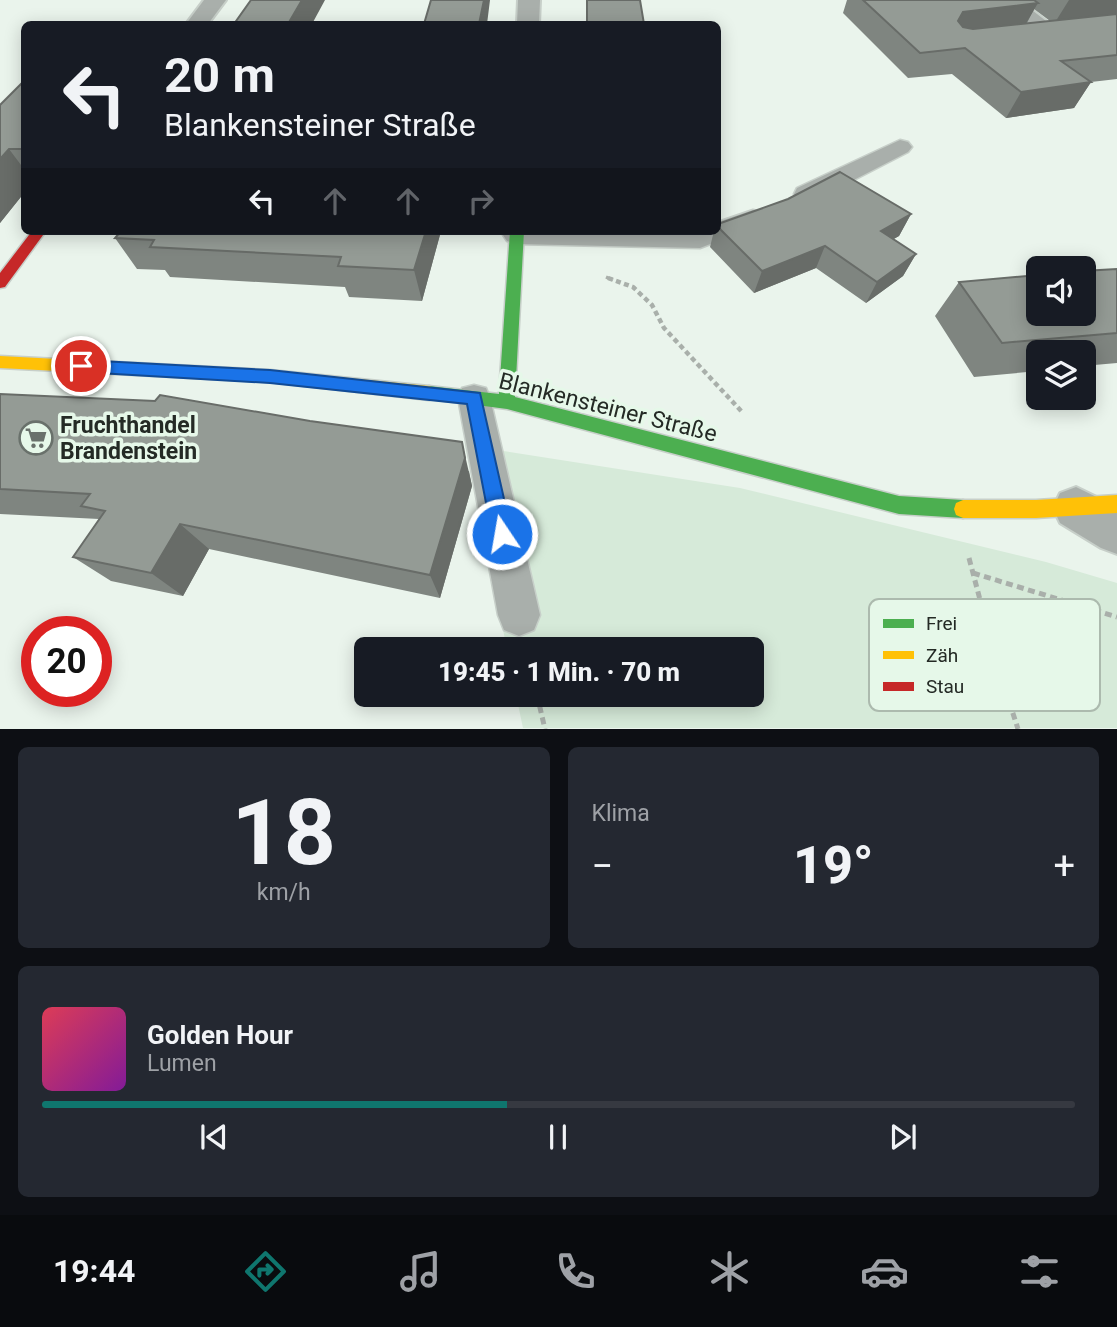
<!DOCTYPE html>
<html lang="de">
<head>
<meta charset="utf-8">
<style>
	:root { --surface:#171b24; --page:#242831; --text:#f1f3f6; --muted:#9ea1a6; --line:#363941; --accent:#0f766e }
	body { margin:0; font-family:Roboto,sans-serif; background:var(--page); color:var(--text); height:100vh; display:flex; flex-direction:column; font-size:26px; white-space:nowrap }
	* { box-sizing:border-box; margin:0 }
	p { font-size:23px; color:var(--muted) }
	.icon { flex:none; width:38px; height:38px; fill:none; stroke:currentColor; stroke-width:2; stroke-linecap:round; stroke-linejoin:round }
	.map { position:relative; height:729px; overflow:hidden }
	.drawer { display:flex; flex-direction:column; gap:18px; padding:18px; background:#0d0f14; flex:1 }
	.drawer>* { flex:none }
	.guide { position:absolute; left:21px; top:21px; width:700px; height:214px; border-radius:10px; box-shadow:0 4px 18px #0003; background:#171b24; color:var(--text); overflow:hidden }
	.fabs { position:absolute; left:1026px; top:256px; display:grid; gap:14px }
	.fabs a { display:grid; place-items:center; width:70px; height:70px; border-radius:10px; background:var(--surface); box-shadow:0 4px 18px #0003; font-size:35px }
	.speed { position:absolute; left:21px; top:616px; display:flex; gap:14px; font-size:35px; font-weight:700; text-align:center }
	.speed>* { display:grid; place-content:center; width:91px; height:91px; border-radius:50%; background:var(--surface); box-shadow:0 4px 18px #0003; line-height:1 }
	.speed .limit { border:10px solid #d22; background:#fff; color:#111 }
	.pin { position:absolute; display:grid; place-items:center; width:60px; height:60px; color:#fff; margin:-30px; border:4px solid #fff; border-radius:50%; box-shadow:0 2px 7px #0007 }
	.me { position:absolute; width:77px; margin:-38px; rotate:348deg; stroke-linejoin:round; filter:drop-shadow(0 0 5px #0008) }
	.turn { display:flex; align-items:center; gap:24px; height:147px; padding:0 28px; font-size:32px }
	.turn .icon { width:91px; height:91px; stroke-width:2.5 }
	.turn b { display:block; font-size:49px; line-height:60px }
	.lanes { display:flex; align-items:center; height:66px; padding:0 28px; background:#0003; justify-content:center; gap:35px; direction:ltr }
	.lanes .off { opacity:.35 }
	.big { font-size:52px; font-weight:800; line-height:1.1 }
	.drawer .widget { flex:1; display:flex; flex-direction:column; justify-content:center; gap:10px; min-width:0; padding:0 24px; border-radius:10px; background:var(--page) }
	.drawer .dial { align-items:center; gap:0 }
	.dial b { font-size:91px; line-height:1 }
	.song { display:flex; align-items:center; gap:21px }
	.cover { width:84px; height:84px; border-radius:10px; background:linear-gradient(135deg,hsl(350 70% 55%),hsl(290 70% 35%)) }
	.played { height:7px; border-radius:4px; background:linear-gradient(90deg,var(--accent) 45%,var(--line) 45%) }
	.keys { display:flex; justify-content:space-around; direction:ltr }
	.heat { display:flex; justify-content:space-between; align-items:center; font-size:38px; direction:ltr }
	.drawer .tiles { flex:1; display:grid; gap:18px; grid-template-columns:1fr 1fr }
	.widget:last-child { grid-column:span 2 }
	.trip { position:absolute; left:354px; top:637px; width:410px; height:70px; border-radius:10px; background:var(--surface); box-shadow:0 4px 18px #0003; font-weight:800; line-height:70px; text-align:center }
	.tabs { display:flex; height:112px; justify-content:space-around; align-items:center; background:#090b0e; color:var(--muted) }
	.tabs .icon { width:49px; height:49px }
	.tabs .current { color:var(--accent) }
	.tabs b { font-size:32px; color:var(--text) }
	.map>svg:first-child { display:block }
	.green { fill:#d6ead9 }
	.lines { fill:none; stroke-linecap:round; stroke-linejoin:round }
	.lane-casing { stroke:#c7cfc9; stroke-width:3 }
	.street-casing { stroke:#c7cfc9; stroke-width:4 }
	.fast-casing { stroke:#c7cfc9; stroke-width:3 }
	.slow-casing { stroke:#c7cfc9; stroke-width:3 }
	.jam-casing { stroke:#c7cfc9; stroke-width:3 }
	.path-far2 { stroke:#a9afaa; stroke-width:3.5; stroke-dasharray:4.5 2.5; stroke-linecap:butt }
	.path-far1 { stroke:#a9afaa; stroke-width:4.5; stroke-dasharray:5 3.5; stroke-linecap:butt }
	.path { stroke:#a9afaa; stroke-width:5; stroke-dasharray:7 4.5; stroke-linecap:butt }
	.lane { fill:#a9afab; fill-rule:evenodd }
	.street { fill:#a9afab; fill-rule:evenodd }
	.fast { fill:#4caf50; fill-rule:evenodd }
	.slow { fill:#ffc107; fill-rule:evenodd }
	.jam { fill:#c62828; fill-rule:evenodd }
	.wall { fill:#7f8580; fill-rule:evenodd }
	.shaded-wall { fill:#686c68 }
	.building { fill:#949b95; stroke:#686c68; stroke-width:2 }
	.route { fill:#1a73e8; stroke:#114b97; stroke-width:2 }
	.labels { text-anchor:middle; stroke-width:7; stroke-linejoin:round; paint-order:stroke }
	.street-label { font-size:23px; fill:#242a25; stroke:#e6f8e9 }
	.poi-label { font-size:23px; font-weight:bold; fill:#242a25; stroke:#e6f8e9; text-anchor:start }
	.key { fill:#e6f8e9; stroke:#acbaae; stroke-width:2 }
	.key-label { font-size:19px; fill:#242a25 }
</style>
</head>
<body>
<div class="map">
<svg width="1117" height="729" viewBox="0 0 1117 729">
	<rect width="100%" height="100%" fill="#eaf4ec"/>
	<path class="green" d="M465 445 740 488 1046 562 1117 583V728H523L516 695H751V649H507Z"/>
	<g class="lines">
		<defs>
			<path id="lane" d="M900 140 908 142 912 147 908 152 815 200 806 202 797 200 794 194 797 188Z
				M753 210 762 212 766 218 762 224 700 248 516 244 507 241 503 235 505 231H718V222Z
				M474 385 486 388 490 398 540 615 534 630 519 636 504 630 498 615 458 398 462 388Z"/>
			<path id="street" d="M204 0H226L208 24H186Z
				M518 0H540L539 24H517Z
				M994 0H1019L1064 35 1060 40H1044Z
				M1076 487 1117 507V554L1101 548 1060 523 1053 508 1060 493Z"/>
			<path id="fast" d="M510 231H524L515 397 899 496 963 500 970 503 972 509 970 515 963 518 899 514 507 409 423 398 421 393 423 388 429 386 499 394Z"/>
			<path id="slow" d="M0 356 270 370 429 386 435 388 437 393 435 398 429 400 270 382 0 368Z
				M1117 495V513L1036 518H963L956 515 954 509 956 503 963 500H1036Z"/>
			<path id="jam" d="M32 231H46L5 287 0 288V273Z"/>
		</defs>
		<use href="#lane" class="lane-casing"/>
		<use href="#street" class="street-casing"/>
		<use href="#fast" class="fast-casing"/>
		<use href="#slow" class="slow-casing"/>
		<use href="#jam" class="jam-casing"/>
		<path class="path-far2" d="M606 277 613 280"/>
		<path class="path-far1" d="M608 278 633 287 652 305 664 328 743 413"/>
		<path class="path" d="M969 558 997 664 1018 729
			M973 573 1117 617
			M537 695 545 729"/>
		<use href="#lane" class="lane"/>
		<use href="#street" class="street"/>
		<use href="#fast" class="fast"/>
		<use href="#slow" class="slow"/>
		<use href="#jam" class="jam"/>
	</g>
	<path class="wall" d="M586 0H640L644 24H586Z
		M847 0H1117V79L1091 82 1074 108 1006 118 952 74 908 78 843 13ZM1034 9 1050 21 1027 23Z
		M24 81V193L0 223V105Z
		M911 214 899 236 893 239 916 254 903 276 866 303 816 268 754 293 710 247 714 231H718V224Z
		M121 231H441L422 301 349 297 345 287 170 277 165 270 137 269 115 238Z
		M1117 269V363L1083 366V352H1038V371L974 377 935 316 959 282Z
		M0 394 469 471 472 486 440 598 209 549 183 596 111 581 73 557 99 519 0 514Z"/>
	<path class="shaded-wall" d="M302 0H325L312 24H288Z
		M484 0H490L487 24H479Z
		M1069 0H1117V17L1054 24Z
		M1038 3 1024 27 951 36 958 21 963 12Z
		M1091 82 1074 108 1006 118 1021 92Z
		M9 149 24 169V193L0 223V159Z
		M911 214 899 236 870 253 881 231Z
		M426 231H441L422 301 414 270Z
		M825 246 816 268 754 293 762 271Z
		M916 254 903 276 866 303 877 282Z
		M462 442 472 486 440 598 430 575Z
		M180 524 209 549 183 596 151 573Z"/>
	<path class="building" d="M251 0H302L288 24H234Z
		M431 0H484L479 24H424Z
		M587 0H640L644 24H587Z
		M863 0H1034L1038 3 963 12 958 21 963 27 973 29 1117 14V55L1061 61 1091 82 1021 92 965 48 920 53Z
		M24 81V149H9L0 159V105Z
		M840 172 911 214 881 231 916 254 877 282 825 246 762 271 718 227V224L788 199Z
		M121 231H426L414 270 338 266 341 257 150 247 154 240 115 238Z
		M1117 269V333L1002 343 959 282 1038 275V313H1083V271Z
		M0 394 155 401 160 395 310 421 462 442 465 458 430 575 180 524 151 573 73 557 105 511 81 506 90 494 0 489Z"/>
	<path class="route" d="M81 360 270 370 480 393 512 534 509 540 502 543 495 540 492 534 467 404 270 383 81 372 73 366Z"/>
	<defs>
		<symbol id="supermarket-ring" viewBox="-11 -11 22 22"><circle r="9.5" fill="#e6f8e9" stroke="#69716b" stroke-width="1.5"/><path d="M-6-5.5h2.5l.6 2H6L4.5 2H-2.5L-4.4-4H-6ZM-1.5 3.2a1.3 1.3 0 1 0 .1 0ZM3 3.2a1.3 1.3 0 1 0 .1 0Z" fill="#69716b"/></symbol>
	</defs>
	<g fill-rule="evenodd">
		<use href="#supermarket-ring" x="17" y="419" width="38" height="38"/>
	</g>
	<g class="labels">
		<g class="street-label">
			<text transform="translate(608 407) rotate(14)" y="8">Blankensteiner Straße</text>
		</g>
		<g class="poi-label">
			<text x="60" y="433">Fruchthandel<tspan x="60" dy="26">Brandenstein</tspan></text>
		</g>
	</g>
	<rect x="869" y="599" width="231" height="112" rx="10" class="key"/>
	<rect x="883" y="619" width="31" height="9" fill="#4caf50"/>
	<rect x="883" y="651" width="31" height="8" fill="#ffc107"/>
	<rect x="883" y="682" width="31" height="9" fill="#c62828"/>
	<g class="key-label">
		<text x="926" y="630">Frei</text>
		<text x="926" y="662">Zäh</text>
		<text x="926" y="693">Stau</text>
	</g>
</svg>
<div class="fabs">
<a><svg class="icon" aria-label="sound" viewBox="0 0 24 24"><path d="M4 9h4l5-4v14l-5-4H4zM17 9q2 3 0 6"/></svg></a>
<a><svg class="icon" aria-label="layers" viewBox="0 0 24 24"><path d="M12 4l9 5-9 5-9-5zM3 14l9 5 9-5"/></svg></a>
</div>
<div class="speed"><div class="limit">20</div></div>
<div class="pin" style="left:81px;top:366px;background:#d93025"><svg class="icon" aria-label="arrive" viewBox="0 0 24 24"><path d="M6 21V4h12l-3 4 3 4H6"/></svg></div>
<svg class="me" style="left:502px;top:534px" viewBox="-20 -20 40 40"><circle r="17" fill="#1a73e8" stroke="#fff" stroke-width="3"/><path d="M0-11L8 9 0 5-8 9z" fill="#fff"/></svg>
<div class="trip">19:45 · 1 Min. · 70 m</div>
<div class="guide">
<div class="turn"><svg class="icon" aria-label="left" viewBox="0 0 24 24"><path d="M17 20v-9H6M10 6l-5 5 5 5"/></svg><div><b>20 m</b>Blankensteiner Straße</div></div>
<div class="lanes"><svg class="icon" aria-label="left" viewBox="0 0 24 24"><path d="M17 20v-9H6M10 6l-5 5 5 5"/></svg><svg class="icon off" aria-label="ahead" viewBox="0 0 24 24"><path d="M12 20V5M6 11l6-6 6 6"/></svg><svg class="icon off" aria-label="ahead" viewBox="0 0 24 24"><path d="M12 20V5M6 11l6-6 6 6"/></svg><svg class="icon off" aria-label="right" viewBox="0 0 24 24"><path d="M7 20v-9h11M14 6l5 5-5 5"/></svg></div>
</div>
</div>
<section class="drawer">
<div class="tiles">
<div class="widget dial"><b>18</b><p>km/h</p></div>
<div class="widget"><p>Klima</p>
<div class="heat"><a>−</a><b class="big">19°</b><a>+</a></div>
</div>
<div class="widget">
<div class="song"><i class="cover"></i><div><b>Golden Hour</b><p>Lumen</p></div></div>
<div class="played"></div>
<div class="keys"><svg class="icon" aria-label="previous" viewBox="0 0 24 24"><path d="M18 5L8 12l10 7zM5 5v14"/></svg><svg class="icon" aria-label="pause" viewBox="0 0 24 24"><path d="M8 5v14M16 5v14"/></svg><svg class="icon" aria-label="next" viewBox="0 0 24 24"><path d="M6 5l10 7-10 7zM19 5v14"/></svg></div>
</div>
</div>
</section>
<nav class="tabs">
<b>19:44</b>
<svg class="icon current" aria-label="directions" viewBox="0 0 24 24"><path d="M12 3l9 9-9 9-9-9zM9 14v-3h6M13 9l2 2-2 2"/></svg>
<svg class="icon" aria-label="music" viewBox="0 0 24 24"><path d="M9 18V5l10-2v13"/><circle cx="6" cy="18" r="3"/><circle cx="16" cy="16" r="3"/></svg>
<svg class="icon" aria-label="phone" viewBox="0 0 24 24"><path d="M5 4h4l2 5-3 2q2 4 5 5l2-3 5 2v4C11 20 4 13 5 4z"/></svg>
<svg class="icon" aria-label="climate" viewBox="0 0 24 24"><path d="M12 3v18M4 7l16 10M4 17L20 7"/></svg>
<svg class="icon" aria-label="car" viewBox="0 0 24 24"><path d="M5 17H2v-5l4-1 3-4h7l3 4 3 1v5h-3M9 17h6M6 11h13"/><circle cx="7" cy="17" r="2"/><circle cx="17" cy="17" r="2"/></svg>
<svg class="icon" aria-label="filters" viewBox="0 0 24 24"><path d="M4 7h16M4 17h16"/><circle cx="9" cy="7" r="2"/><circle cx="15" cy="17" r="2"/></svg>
</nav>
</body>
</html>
